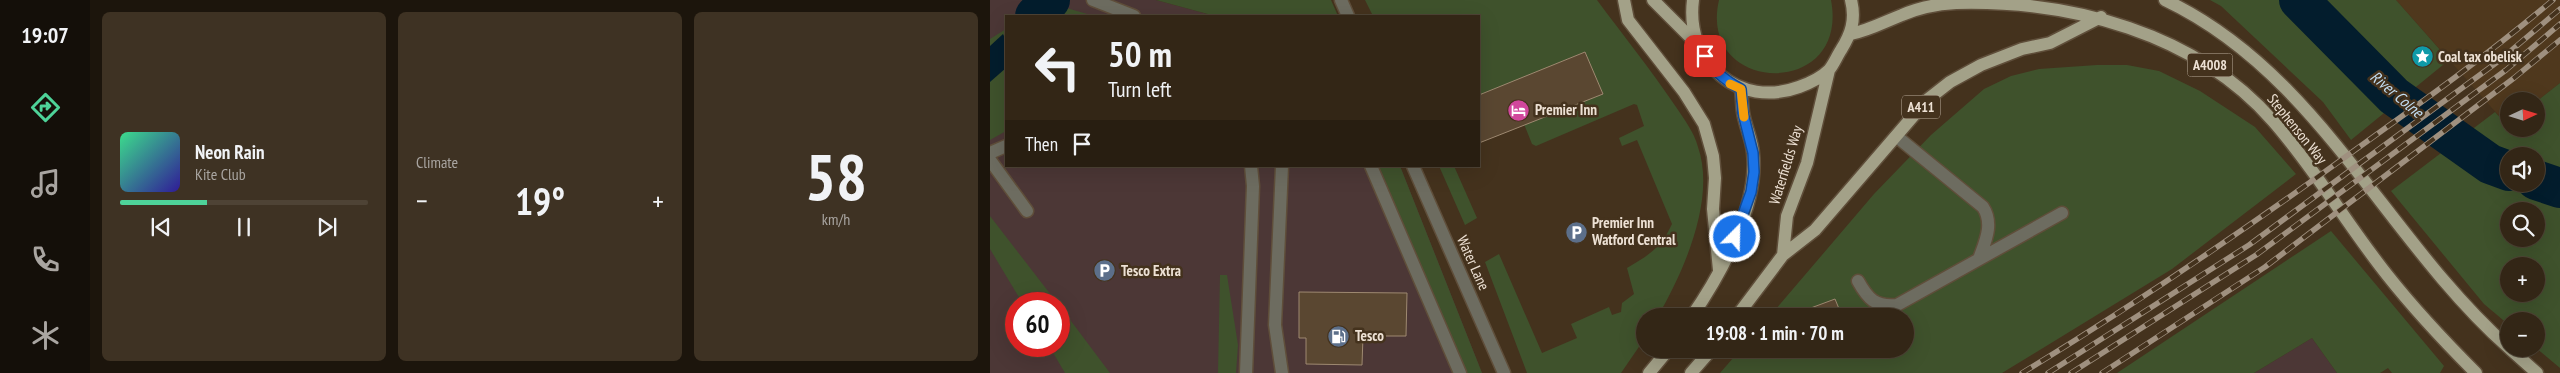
<!DOCTYPE html>
<html lang="en">
<head>
<meta charset="utf-8">
<style>
	:root { --surface:#332616; --page:#3e3223; --text:#f1f3f6; --muted:#a9a5a1; --line:#4e4335; --accent:#4ed399 }
	body { margin:0; font-family:"PT Sans Narrow",sans-serif; background:var(--page); color:var(--text); height:100vh; display:flex; flex-direction:column; font-size:19px; white-space:nowrap }
	* { box-sizing:border-box; margin:0 }
	p { font-size:16px; color:var(--muted) }
	.icon { flex:none; width:28px; height:28px; fill:none; stroke:currentColor; stroke-width:2; stroke-linecap:round; stroke-linejoin:round }
	.map { position:relative; flex:1; overflow:hidden }
	.drawer { display:flex; flex-direction:column; gap:12px; padding:12px; background:#1c150c; width:900px }
	.drawer>* { flex:none }
	.banner { position:absolute; left:15px; top:15px; width:475px; height:152px; border-radius:0px; box-shadow:0 5px 20px #0002,0 0 0 1px var(--line); background:#332616; color:var(--text); overflow:hidden }
	.needle { width:32px; rotate:86deg }
	.tools { position:absolute; left:1510px; top:92px; display:grid; gap:10px }
	.tools a { display:grid; place-items:center; width:45px; height:45px; border-radius:50%; background:var(--surface); box-shadow:0 5px 20px #0002,0 0 0 1px var(--line); font-size:25px }
	.speed { position:absolute; left:15px; top:292px; display:flex; gap:10px; font-size:25px; font-weight:700; text-align:center }
	.speed>* { display:grid; place-content:center; width:65px; height:65px; border-radius:50%; background:var(--surface); box-shadow:0 5px 20px #0002,0 0 0 1px var(--line); line-height:1 }
	.speed .limit { border:8px solid #d22; background:#fff; color:#111 }
	.pin { position:absolute; display:grid; place-items:center; width:42px; height:42px; color:#fff; margin:-21px; border-radius:10px; box-shadow:0 2px 8px #0006 }
	.me { position:absolute; width:55px; margin:-28px; rotate:23deg; stroke-linejoin:round; filter:drop-shadow(0 0 4px #0008) }
	.turn { display:flex; align-items:center; gap:18px; height:105px; padding:0 20px; font-size:22px }
	.turn .icon { width:65px; height:65px; stroke-width:2.5 }
	.turn b { display:block; font-size:35px; line-height:42px }
	.then { display:flex; align-items:center; height:48px; padding:0 20px; background:#0003; gap:10px; font-size:19px }
	.big { font-size:38px; font-weight:700; line-height:1.1 }
	.drawer .widget { flex:1; display:flex; flex-direction:column; justify-content:center; gap:8px; min-width:0; padding:0 18px; border-radius:8px; background:var(--page) }
	.drawer .dial { align-items:center; gap:0 }
	.dial b { font-size:65px; line-height:1 }
	.song { display:flex; align-items:center; gap:15px }
	.cover { width:60px; height:60px; border-radius:8px; background:linear-gradient(135deg,hsl(150 70% 55%),hsl(250 70% 35%)) }
	.played { height:5px; border-radius:2px; background:linear-gradient(90deg,var(--accent) 35%,var(--line) 35%) }
	.keys { display:flex; justify-content:space-around; direction:ltr }
	.heat { display:flex; justify-content:space-between; align-items:center; font-size:28px; direction:ltr }
	.drawer .tiles { flex:1; display:grid; gap:12px; grid-template-columns:repeat(3,1fr) }
	.trip { position:absolute; left:646px; top:308px; width:278px; height:50px; border-radius:25px; background:var(--surface); box-shadow:0 5px 20px #0002,0 0 0 1px var(--line); font-weight:700; line-height:50px; text-align:center }
	main { display:flex; flex:1; min-height:0 }
	.tab-bar { display:flex; flex-direction:column; width:90px; justify-content:space-around; align-items:center; background:#140f09; color:var(--muted) }
	.tab-bar .icon { width:35px; height:35px }
	.tab-bar .current { color:var(--accent) }
	.tab-bar b { font-size:22px; color:var(--text) }
	.map>svg:first-child { display:block }
	.commercial { fill:#4c3736; fill-rule:evenodd }
	.built { fill:#4f381d }
	.green { fill:#3f522c; fill-rule:evenodd }
	.water { fill:#031d2d }
	.lines { fill:none; stroke-linecap:round; stroke-linejoin:round }
	.river { stroke:#031d2d; stroke-width:40 }
	.building { fill:#5a4731; stroke:#9e8971 }
	.minor-casing { stroke:#5f4e3a; stroke-width:15 }
	.major-casing { stroke:#5f4e3a; stroke-width:15 }
	.minor { stroke:#6d6c60; stroke-width:12 }
	.major { stroke:#a3a188; stroke-width:12 }
	.rail-casing { stroke:#9f907f; stroke-width:5.5 }
	.rail { stroke:#44321d; stroke-width:4; stroke-dasharray:11; stroke-linecap:butt }
	.route-casing { stroke:#114b97; stroke-width:12 }
	.route { stroke:#1a73e8; stroke-width:9 }
	.slow { stroke:#f59e0b; stroke-width:9 }
	.labels { text-anchor:middle; stroke-width:5; stroke-linejoin:round; paint-order:stroke }
	.shield { fill:#44321d; stroke:#baac9d; stroke-width:1 }
	.shield-label { font-size:14px; font-weight:bold; fill:#ede1d4 }
	.poi-label { font-size:15px; font-weight:bold; fill:#ede1d4; stroke:#44321d; text-anchor:start }
	.street-label { font-size:15px; fill:#ede1d4; stroke:#44321d }
	.water-label { font-size:16px; font-style:italic; fill:#c2def4; stroke:#44321d }
</style>
</head>
<body>
<main>
<nav class="tab-bar">
<b>19:07</b>
<svg class="icon current" aria-label="directions" viewBox="0 0 24 24"><path d="M12 3l9 9-9 9-9-9zM9 14v-3h6M13 9l2 2-2 2"/></svg>
<svg class="icon" aria-label="music" viewBox="0 0 24 24"><path d="M9 18V5l10-2v13"/><circle cx="6" cy="18" r="3"/><circle cx="16" cy="16" r="3"/></svg>
<svg class="icon" aria-label="phone" viewBox="0 0 24 24"><path d="M5 4h4l2 5-3 2q2 4 5 5l2-3 5 2v4C11 20 4 13 5 4z"/></svg>
<svg class="icon" aria-label="climate" viewBox="0 0 24 24"><path d="M12 3v18M4 7l16 10M4 17L20 7"/></svg>
</nav>
<section class="drawer">
<div class="tiles">
<div class="widget">
<div class="song"><i class="cover"></i><div><b>Neon Rain</b><p>Kite Club</p></div></div>
<div class="played"></div>
<div class="keys"><svg class="icon" aria-label="previous" viewBox="0 0 24 24"><path d="M18 5L8 12l10 7zM5 5v14"/></svg><svg class="icon" aria-label="pause" viewBox="0 0 24 24"><path d="M8 5v14M16 5v14"/></svg><svg class="icon" aria-label="next" viewBox="0 0 24 24"><path d="M6 5l10 7-10 7zM19 5v14"/></svg></div>
</div>
<div class="widget"><p>Climate</p>
<div class="heat"><a>−</a><b class="big">19°</b><a>+</a></div>
</div>
<div class="widget dial"><b>58</b><p>km/h</p></div>
</div>
</section>
<div class="map">
<svg width="1570" height="373" viewBox="0 0 1570 373">
	<rect width="100%" height="100%" fill="#44321d"/>
	<path class="commercial" d="M0 0H166L225 16H16V166H410L492 373H0ZM26 304H69V346H26Z
		M1322 338 1347 373H1264Z"/>
	<path class="built" d="M1406 0H1570V83L1546 102 1519 101 1517 125Z"/>
	<path class="green" d="M45 0H49L104 16H30Z
		M166 0H341L348 16H225Z
		M375 0H607C633 35 661 70 686 107 694 119 704 132 708 147 726 199 694 271 668 316H655V338L631 373H537L495 262 509 254 552 353 587 338 581 324 619 307 622 315 631 312 632 303 644 294 637 268C659 255 671 248 682 224L647 140 632 146 629 138 654 126 647 105 644 104 546 146 542 144 534 124 612 94 595 52 489 96V16H383Z
		M729 0H841C860 100 707 95 729 0Z
		M1220 0H1406L1459 60 1361 140 1333 102 1231 6Z
		M16 29V131L0 140V39Z
		M1107 65H1137L1169 71 1210 91 1265 127 1306 174 1182 269 1012 373H730L751 349H915V316H780L884 194 941 135 994 89 1021 76 1049 69Z
		M1570 83V368L1546 348V321H1519V325L1494 304 1401 191 1505 112 1517 125 1519 124V129H1546V102ZM1519 156H1546V184H1519ZM1519 211H1546V239H1519ZM1519 266H1546V294H1519Z
		M389 166H410L492 373H476Z
		M449 166H464L487 218 475 225Z
		M0 216 68 304H33L0 249Z
		M1341 231 1454 366 1450 373H1402L1398 368 1390 373H1347L1322 338 1264 373H1127Z
		M230 275H237L248 345 246 373H228Z
		M69 305 120 373H75L59 346H69Z"/>
	<path class="water" d="M13 34 16 40V68L0 82V46Z"/>
	<g class="lines">
		<path class="river" d="M1309 0 1404 96 1500 164 1519 171
			M45 16 60 0
			M1546 180 1570 188"/>
	</g>
	<path class="building" d="M595 52 613 94 489 143V95Z
		M309 292 417 293 416 336H373L372 365 316 364V338H309Z
		M845 299 852 316H812L810 312Z"/>
	<g class="lines">
		<defs>
			<path id="minor" d="M103 0 144 16
				M351 0 358 16
				M906 136 993 207C1004 224 995 242 989 259
				M0 153 16 146
				M0 160 37 211
				M292 166 285 325 292 373
				M381 166 470 373
				M423 166 514 373
				M868 281C878 299 885 307 907 305L1072 213
				M256 373 263 186 261 166"/>
			<path id="major" d="M634 0 638 20 694 92 714 124 723 156 725 178 723 209 729 270
				M663 0 710 47
				M703 0C695 63 749 109 809 87 820 83 831 78 839 70 844 64 847 56 851 50 861 34 866 20 861 0
				M1175 0C1329 73 1395 238 1519 348
				M861 34C880 30 894 22 912 15 928 8 949 4 966 3 1081 0 1206 33 1283 121 1326 170 1358 226 1398 276 1425 310 1455 342 1486 373
				M793 255 825 230 937 100 960 82 991 65 1032 49 1060 43 1111 17
				M702 316C731 274 769 205 763 153 762 139 755 126 753 112 752 105 752 97 751 89
				M747 316 793 255 797 216 817 163 839 70
				M1520 349 1547 373
				M659 373 679 349
				M701 373 722 349"/>
		</defs>
		<use href="#minor" class="minor-casing"/>
		<use href="#major" class="major-casing"/>
		<use href="#minor" class="minor"/>
		<use href="#major" class="major"/>
		<defs>
			<path id="rail" d="M1032 373C1146 304 1256 229 1365 150 1432 102 1499 54 1563 0
				M1058 373 1259 245 1510 60 1570 9
				M1081 373 1266 255 1516 70 1570 24
				M1112 373 1275 267 1524 78 1570 40"/>
		</defs>
		<use href="#rail" class="rail-casing"/>
		<use href="#rail" class="rail"/>
	</g>
	<g class="lines">
		<defs>
			<path id="route" d="M715 56C723 71 736 81 751 89L753 113 763 153 764 172 761 192 745 237"/>
		</defs>
		<use href="#route" class="route-casing"/>
		<use href="#route" class="route"/>
		<path class="slow" d="M740 84 751 89 754 117"/>
	</g>
	<defs>
		<symbol id="sight-disc" viewBox="-11 -11 22 22"><circle r="9.5" fill="#0f9aa8" stroke="#44321d"/><path d="M0-6L1.8-2.2L6-1.7L2.9 1.2L3.7 5.4L0 3.3L-3.7 5.4L-2.9 1.2L-6-1.7L-1.8-2.2Z" fill="#fff"/></symbol>
		<symbol id="hotel-disc" viewBox="-11 -11 22 22"><circle r="9.5" fill="#d1479c" stroke="#44321d"/><path d="M-6-4.5h1.5V1H6V5H4.5V3h-9V5H-6ZM-4 0a1.8 1.8 0 1 1 3.6 0ZM.5 0V-2.5h3Q6-2.5 6 0Z" fill="#fff"/></symbol>
		<symbol id="parking-disc" viewBox="-11 -11 22 22"><circle r="9.5" fill="#5c6f8a" stroke="#44321d"/><path d="M-3.5-5.5H1a3.5 3.5 0 0 1 0 7H-1V5.5H-3.5ZM-1-3.4V-.6H.8a1.4 1.4 0 0 0 0-2.8Z" fill="#fff"/></symbol>
		<symbol id="fuel-disc" viewBox="-11 -11 22 22"><circle r="9.5" fill="#5c6f8a" stroke="#44321d"/><path d="M-5.5-6h7V0h2V4h1.3V-2.5L3-4.5l.8-.8L6-3V5H2.5V1h-1V6h-7ZM-4.2-4.7v3.2H.2V-4.7Z" fill="#fff"/></symbol>
	</defs>
	<g fill-rule="evenodd">
		<use href="#sight-disc" x="1420" y="44" width="25" height="25"/>
		<use href="#hotel-disc" x="516" y="98" width="25" height="25"/>
		<use href="#parking-disc" x="574" y="220" width="25" height="25"/>
		<use href="#parking-disc" x="102" y="258" width="25" height="25"/>
		<use href="#fuel-disc" x="336" y="324" width="25" height="25"/>
	</g>
	<g class="labels">
		<g class="shield">
			<rect x="1197.5" y="53.5" width="45" height="23" rx="4"/>
			<rect x="912" y="95.5" width="38" height="23" rx="4"/>
		</g>
		<g class="shield-label">
			<text x="1220" y="70">A4008</text>
			<text x="931" y="112">A411</text>
		</g>
		<g class="poi-label">
			<text x="1448" y="62">Coal tax obelisk</text>
			<text x="545" y="115">Premier Inn</text>
			<text x="602" y="228">Premier Inn<tspan x="602" dy="17">Watford Central</tspan></text>
			<text x="131" y="276">Tesco Extra</text>
			<text x="365" y="341">Tesco</text>
		</g>
		<g class="street-label">
			<text transform="translate(1307 129) rotate(51)" y="5">Stephenson Way</text>
			<text transform="translate(796 165) rotate(-73)" y="5">Waterfields Way</text>
			<text transform="translate(483 263) rotate(66)" y="5">Water Lane</text>
		</g>
		<g class="water-label">
			<text transform="translate(1407 94) rotate(40)" y="6">River Colne</text>
		</g>
	</g>
</svg>
<div class="tools">
<a><svg class="needle" viewBox="-14 -14 28 28"><path d="M0-13l5 13h-10z" fill="#e53935"/><path d="M0 13l5-13h-10z" fill="#a9a5a1"/></svg></a>
<a><svg class="icon" aria-label="sound" viewBox="0 0 24 24"><path d="M4 9h4l5-4v14l-5-4H4zM17 9q2 3 0 6"/></svg></a>
<a><svg class="icon" aria-label="search" viewBox="0 0 24 24"><circle cx="10" cy="10" r="6"/><path d="M15 15l6 6"/></svg></a>
<a>+</a>
<a>−</a>
</div>
<div class="speed"><div class="limit">60</div></div>
<div class="pin" style="left:715px;top:56px;background:#d93025"><svg class="icon" aria-label="arrive" viewBox="0 0 24 24"><path d="M6 21V4h12l-3 4 3 4H6"/></svg></div>
<svg class="me" style="left:745px;top:237px" viewBox="-20 -20 40 40"><circle r="17" fill="#1a73e8" stroke="#fff" stroke-width="3"/><path d="M0-11L8 9 0 5-8 9z" fill="#fff"/></svg>
<div class="trip">19:08 · 1 min · 70 m</div>
<div class="banner">
<div class="turn"><svg class="icon" aria-label="left" viewBox="0 0 24 24"><path d="M17 20v-9H6M10 6l-5 5 5 5"/></svg><div><b>50 m</b>Turn left</div></div>
<div class="then">Then<svg class="icon" aria-label="arrive" viewBox="0 0 24 24"><path d="M6 21V4h12l-3 4 3 4H6"/></svg></div>
</div>
</div>
</main>
</body>
</html>
